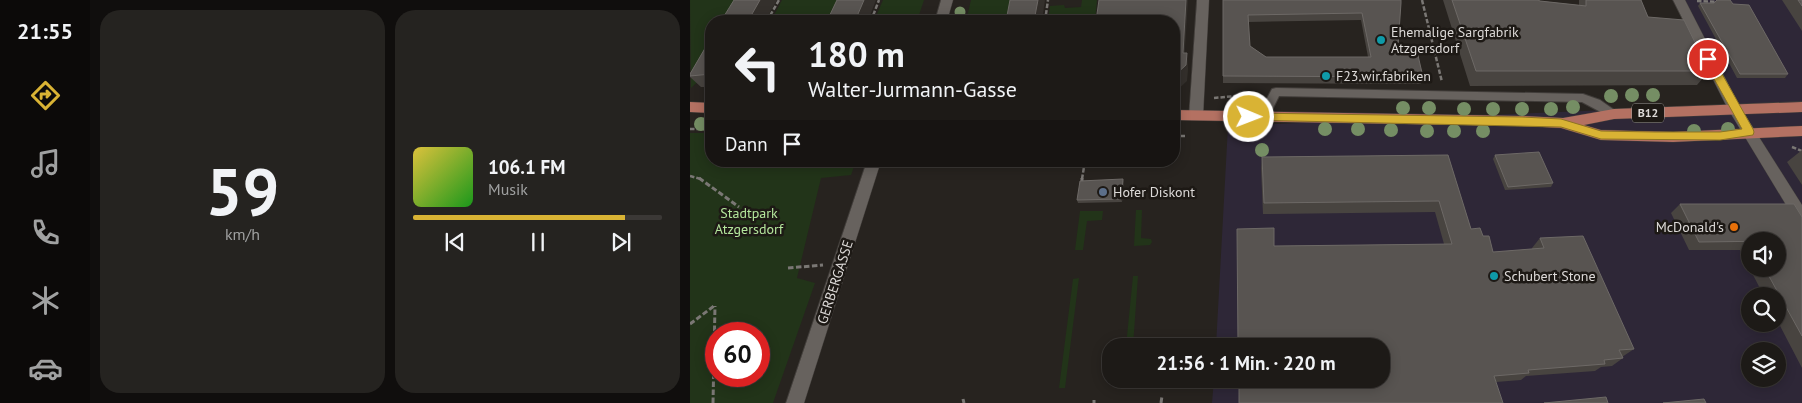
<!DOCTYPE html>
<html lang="de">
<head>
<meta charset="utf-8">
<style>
	:root { --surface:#1d1a17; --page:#252320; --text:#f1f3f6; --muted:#a0a1a1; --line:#3b3836; --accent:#d9b334 }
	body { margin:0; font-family:"PT Sans",sans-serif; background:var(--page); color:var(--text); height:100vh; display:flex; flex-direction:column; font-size:19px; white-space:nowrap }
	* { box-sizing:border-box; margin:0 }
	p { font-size:16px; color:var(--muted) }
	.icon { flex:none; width:28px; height:28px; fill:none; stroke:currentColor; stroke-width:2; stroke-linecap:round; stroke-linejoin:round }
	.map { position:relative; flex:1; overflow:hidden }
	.panel { display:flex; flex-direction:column; gap:10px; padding:10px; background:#100e0d; width:600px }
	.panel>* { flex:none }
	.hud { position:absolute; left:15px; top:15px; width:475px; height:152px; border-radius:20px; box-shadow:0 2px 12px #0003,0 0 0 1px var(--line); background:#1d1a17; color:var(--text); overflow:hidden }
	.buttons { position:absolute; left:1051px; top:232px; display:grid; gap:10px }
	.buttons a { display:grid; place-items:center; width:45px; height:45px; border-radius:50%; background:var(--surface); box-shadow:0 2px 12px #0003,0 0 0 1px var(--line); font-size:25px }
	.speed { position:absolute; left:15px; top:322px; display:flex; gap:10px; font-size:25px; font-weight:700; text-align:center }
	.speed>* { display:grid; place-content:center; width:65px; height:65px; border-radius:50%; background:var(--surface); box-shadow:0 2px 12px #0003,0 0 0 1px var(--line); line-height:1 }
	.speed .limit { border:8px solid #d22; background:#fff; color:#111 }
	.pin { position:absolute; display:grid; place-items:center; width:42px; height:42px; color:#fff; margin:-21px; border:2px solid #fff; border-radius:50%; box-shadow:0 1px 5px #0007 }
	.me { position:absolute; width:55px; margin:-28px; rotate:91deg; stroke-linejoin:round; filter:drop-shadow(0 0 4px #0008) }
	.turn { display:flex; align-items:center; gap:18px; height:105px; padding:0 20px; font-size:22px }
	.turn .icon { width:65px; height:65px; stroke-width:2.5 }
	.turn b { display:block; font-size:35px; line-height:42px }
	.then { display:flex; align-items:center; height:48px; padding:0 20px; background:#0003; gap:10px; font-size:19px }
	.panel .tile { flex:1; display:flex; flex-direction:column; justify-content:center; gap:8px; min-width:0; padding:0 18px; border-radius:20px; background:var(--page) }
	.panel .dial { align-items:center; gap:0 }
	.dial b { font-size:65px; line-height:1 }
	.song { display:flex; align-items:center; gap:15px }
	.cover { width:60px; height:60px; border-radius:8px; background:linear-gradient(135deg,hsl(50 70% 55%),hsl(120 70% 35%)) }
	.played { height:5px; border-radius:2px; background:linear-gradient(90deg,var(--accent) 85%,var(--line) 85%) }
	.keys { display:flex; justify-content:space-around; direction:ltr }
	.panel .tiles { flex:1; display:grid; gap:10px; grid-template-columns:repeat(2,1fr) }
	.trip { position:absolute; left:412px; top:338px; width:288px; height:50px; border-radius:20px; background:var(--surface); box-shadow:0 2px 12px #0003,0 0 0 1px var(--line); font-weight:700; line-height:50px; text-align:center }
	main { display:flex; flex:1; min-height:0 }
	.tab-bar { display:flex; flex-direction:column; width:90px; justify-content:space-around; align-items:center; background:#0c0a09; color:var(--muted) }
	.tab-bar .icon { width:35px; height:35px }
	.tab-bar .active { color:var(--accent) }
	.tab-bar b { font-size:22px; color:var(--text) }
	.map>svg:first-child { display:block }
	.industrial { fill:#2e2737; fill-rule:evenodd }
	.green { fill:#223419; fill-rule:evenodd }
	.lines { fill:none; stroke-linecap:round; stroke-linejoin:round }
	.lane-casing { stroke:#413d3a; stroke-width:2 }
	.street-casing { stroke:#413d3a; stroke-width:1 }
	.primary-casing { stroke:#413d3a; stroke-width:1 }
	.path-far1 { stroke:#7a7774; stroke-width:2.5; stroke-dasharray:4.5 2; stroke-linecap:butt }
	.path { stroke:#7a7774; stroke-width:3; stroke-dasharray:5.5 2.5; stroke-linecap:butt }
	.lane { fill:#67625e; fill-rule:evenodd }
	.street { fill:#67625e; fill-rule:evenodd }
	.primary { fill:#b47162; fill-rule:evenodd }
	.tree { fill:#758e64 }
	.wall { fill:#484440; fill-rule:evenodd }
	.shaded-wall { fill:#34302c }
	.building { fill:#585451; stroke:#6d6966; fill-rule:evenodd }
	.route { fill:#d9b334; stroke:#8d7422 }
	.culture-dot { fill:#0f9aa8; stroke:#1d1915; stroke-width:2 }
	.service-dot { fill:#5c6f8a; stroke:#1d1915; stroke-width:2 }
	.food-dot { fill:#e8710a; stroke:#1d1915; stroke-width:2 }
	.labels { text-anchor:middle; stroke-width:5; stroke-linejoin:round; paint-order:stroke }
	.shield { fill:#1d1915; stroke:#a3a09e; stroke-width:1 }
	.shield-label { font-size:12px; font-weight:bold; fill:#dddad8 }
	.poi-label { font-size:14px; fill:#dddad8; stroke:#1d1915; text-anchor:start }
	.park-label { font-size:14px; fill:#b4e69c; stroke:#1d1915 }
	.street-label { font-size:14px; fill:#dddad8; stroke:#1d1915 }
</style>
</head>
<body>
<main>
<nav class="tab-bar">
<b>21:55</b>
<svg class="icon active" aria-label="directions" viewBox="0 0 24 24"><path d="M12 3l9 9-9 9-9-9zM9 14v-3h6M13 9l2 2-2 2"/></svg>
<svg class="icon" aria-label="music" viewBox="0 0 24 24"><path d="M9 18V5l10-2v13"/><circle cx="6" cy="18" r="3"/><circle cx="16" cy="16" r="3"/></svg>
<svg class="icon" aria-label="phone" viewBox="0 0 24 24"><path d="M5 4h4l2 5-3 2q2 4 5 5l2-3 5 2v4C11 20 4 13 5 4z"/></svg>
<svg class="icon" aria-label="climate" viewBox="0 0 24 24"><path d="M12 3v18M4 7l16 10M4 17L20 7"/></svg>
<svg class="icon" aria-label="car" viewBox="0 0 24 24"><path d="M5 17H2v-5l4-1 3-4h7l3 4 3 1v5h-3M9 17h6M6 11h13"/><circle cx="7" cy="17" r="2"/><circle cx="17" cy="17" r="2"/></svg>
</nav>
<section class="panel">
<div class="tiles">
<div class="tile dial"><b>59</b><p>km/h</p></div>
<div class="tile">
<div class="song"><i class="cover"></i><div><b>106.1 FM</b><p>Musik</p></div></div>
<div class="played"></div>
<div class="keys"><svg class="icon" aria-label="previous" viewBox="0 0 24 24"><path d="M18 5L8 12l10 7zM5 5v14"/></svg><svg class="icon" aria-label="pause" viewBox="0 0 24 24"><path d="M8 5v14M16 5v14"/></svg><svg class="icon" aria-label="next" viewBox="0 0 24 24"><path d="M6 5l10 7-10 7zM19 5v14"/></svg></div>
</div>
</div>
</section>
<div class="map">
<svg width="1112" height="403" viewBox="0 0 1112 403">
	<rect width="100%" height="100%" fill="#27231f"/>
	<path class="industrial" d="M984 0H1112V161L1098 162 1112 185V403H522L524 379H691V346H526L538 126 1037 105ZM1060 241H1088V269H1060ZM1060 296H1088V324H1060ZM1060 351H1088V379H1060Z"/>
	<path class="green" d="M0 0H61L49 21H21V69L1 88Z
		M92 0H160L151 21H81Z
		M193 0H234L227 21H184Z
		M281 0H329L325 21H276Z
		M392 0H407L405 21H358L360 6 374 5 375 8 391 7Z
		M0 133H21V161H166L161 175 131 178 107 278 125 283 83 403H0ZM26 334H69V376H26Z
		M446 210H452L451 238 461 239 462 242 460 245 444 246Z
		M390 211H413L412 220 397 221 393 250H385Z
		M443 276H448L443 346H436Z
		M389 278 375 388H369L383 279Z"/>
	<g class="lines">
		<defs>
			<path id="lane" d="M586 88 893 94 910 100 930 114 928 117H920L892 102 589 96 577 120H569L567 117 582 89Z"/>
			<path id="street" d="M251 0H263L257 21H245Z
				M507 0H519L513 116 511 120H501L499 116Z
				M983 0H995L1050 107 1112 205V224L1107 223 1038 109Z
				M177 161H191L114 403H96Z"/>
			<path id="primary" d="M0 102 21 103V113L0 112Z
				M1112 102V112L924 119 894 125 911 130 983 132 1112 126V136L983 142 911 140 871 128 832 126 484 120V110L832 116 873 118 924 109Z"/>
		</defs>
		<use href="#lane" class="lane-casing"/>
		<use href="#street" class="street-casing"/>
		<use href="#primary" class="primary-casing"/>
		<path class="path-far1" d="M732 0 752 82
			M1007 1 1028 2
			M77 21 89 0
			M181 21 189 0
			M355 21 358 0
			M524 98 568 94
			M0 129H21
			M484 136H495
			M1102 147 1112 151
			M236 166 237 161
			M0 176 11 179
			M392 179 395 161"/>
		<path class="path" d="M9 178 49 207
			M392 181V178
			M98 268 133 265
			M0 324 24 306
			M273 399 274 403
			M404 400V403
			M23 403 25 306
			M471 403 472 396"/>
		<use href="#lane" class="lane"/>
		<use href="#street" class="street"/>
		<use href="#primary" class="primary"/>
	</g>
	<g class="tree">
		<circle cx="270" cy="12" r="5.5"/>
		<circle cx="942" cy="95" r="7"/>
		<circle cx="963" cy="95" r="7"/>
		<circle cx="921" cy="96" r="7"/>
		<circle cx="553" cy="106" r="7"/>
		<circle cx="883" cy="107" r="7"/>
		<circle cx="713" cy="108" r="7"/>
		<circle cx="739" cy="108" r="7"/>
		<circle cx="774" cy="109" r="7"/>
		<circle cx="803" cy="109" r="7"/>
		<circle cx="832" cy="109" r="7"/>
		<circle cx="861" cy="109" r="7"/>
		<circle cx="11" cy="124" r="7"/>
		<circle cx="635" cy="129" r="7"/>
		<circle cx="668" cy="129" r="7"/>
		<circle cx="1038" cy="129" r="7"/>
		<circle cx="701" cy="130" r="7"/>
		<circle cx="737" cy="131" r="7"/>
		<circle cx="764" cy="131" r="7"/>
		<circle cx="793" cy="131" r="7"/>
		<circle cx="1004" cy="131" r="7"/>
		<circle cx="572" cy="150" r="7"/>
	</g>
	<path class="wall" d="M533 0H711L708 46 733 77 731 84 533 83ZM671 20 678 57H576L560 46 558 22Z
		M753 0H848L850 1 889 5V0H951L958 17 1019 71 1007 85 780 86Z
		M1092 0H1112V31Z
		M1010 3 1098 74 1095 78H1047L1008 6Z
		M21 38V87H11L0 77V74Z
		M1112 150V185L1097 162Z
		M758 155 781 229 793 236 803 252 842 249V248L850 238 944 349 932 357 933 358 922 366 911 367 905 371 836 376 831 380 806 382 584 246 754 244 745 212 573 214 571 168 572 157Z
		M805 155 863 183 861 187 815 190 803 159Z
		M433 179 434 183 432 202 388 203 387 200Z
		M990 204 1112 217V368L1088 322V296H1074L1050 250H999L981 213ZM1060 241 1088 269H1060Z"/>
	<path class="shaded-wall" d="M70 0H87L75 21H58Z
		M174 0H186L178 21H165Z
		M348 0H355L352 21H344Z
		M496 0H498L494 66 497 53 498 69 497 81 484 93V76L493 53Z
		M433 179 434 183 432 202 431 199Z"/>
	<path class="building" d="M44 0H70L58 21H31Z
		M147 0H174L165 21H137Z
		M320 0H348L344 21H316Z
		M409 0H496L493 53H497L496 65 484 76V21H406Z
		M533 0H711V3L708 46 726 47 733 77 533 76ZM672 13 681 57H576L560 46 558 15Z
		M762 0H848L850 1 896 6V0H951L958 17 994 20 1019 71H786Z
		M1027 0H1040L1043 4 1059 5 1098 74H1050L1010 3H1024Z
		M1108 0H1112V6Z
		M21 38V74L0 76V74Z
		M849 152 863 183 818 187 805 155Z
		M758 155 781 229 790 228 793 236H799L803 252 854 248 850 238 893 236 944 349 929 350 933 358 914 360 915 364 838 370 839 373 804 376 813 403H549V379H691V346H548L547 229 584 228V246L762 244 749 201 574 203 572 157Z
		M433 179 431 199 387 200 390 181Z
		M990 204H1104L1112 217V336L1075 269H1088V241L1009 242Z
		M916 397 918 403H854Z
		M1014 399 1016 403H973Z"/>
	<path class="route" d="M1018 55 1022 56 1063 129 1064 132 1063 135 1030 140 911 139 871 127 559 120 554 117 559 113 832 117 871 119 911 131 965 132H1030L1052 129 1013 59Z"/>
	<g class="culture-dot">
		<circle cx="691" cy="40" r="5"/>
		<circle cx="636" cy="76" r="5"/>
		<circle cx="804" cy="276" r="5"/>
	</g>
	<circle class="service-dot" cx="413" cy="192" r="5"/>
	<circle class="food-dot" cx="1044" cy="227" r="5"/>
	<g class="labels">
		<rect class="shield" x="942" y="103.5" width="32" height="19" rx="4"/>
		<g class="shield-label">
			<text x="958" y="117">B12</text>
		</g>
		<g class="poi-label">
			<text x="701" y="37">Ehemalige Sargfabrik<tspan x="701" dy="16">Atzgersdorf</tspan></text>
			<text x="646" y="81">F23.wir.fabriken</text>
			<text x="423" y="197">Hofer Diskont</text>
			<text x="1034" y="232" text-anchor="end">McDonald's</text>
			<text x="814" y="281">Schubert Stone</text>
		</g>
		<g class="park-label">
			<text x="59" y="218">Stadtpark<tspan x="59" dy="16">Atzgersdorf</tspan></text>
		</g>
		<g class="street-label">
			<text transform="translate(145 282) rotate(-72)" y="5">GERBERGASSE</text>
		</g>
	</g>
</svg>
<div class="buttons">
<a><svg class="icon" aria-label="sound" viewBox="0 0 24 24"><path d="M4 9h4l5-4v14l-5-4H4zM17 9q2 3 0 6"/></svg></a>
<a><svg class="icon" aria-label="search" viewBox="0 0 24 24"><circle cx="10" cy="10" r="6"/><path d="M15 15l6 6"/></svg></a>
<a><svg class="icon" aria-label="layers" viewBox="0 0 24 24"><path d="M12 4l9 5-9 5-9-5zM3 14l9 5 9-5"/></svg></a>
</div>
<div class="speed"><div class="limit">60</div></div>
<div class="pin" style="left:1018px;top:59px;background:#d93025"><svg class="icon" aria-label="arrive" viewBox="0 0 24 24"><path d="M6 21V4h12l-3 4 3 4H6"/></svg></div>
<svg class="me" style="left:559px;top:117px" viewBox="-20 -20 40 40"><circle r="17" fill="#d9b334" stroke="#fff" stroke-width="3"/><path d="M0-11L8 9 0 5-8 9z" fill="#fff"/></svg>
<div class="trip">21:56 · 1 Min. · 220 m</div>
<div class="hud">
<div class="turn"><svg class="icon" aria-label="left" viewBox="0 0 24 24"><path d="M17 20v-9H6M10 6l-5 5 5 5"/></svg><div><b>180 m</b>Walter-Jurmann-Gasse</div></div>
<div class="then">Dann<svg class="icon" aria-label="arrive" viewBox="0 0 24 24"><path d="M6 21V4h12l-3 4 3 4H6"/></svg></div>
</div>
</div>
</main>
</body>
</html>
